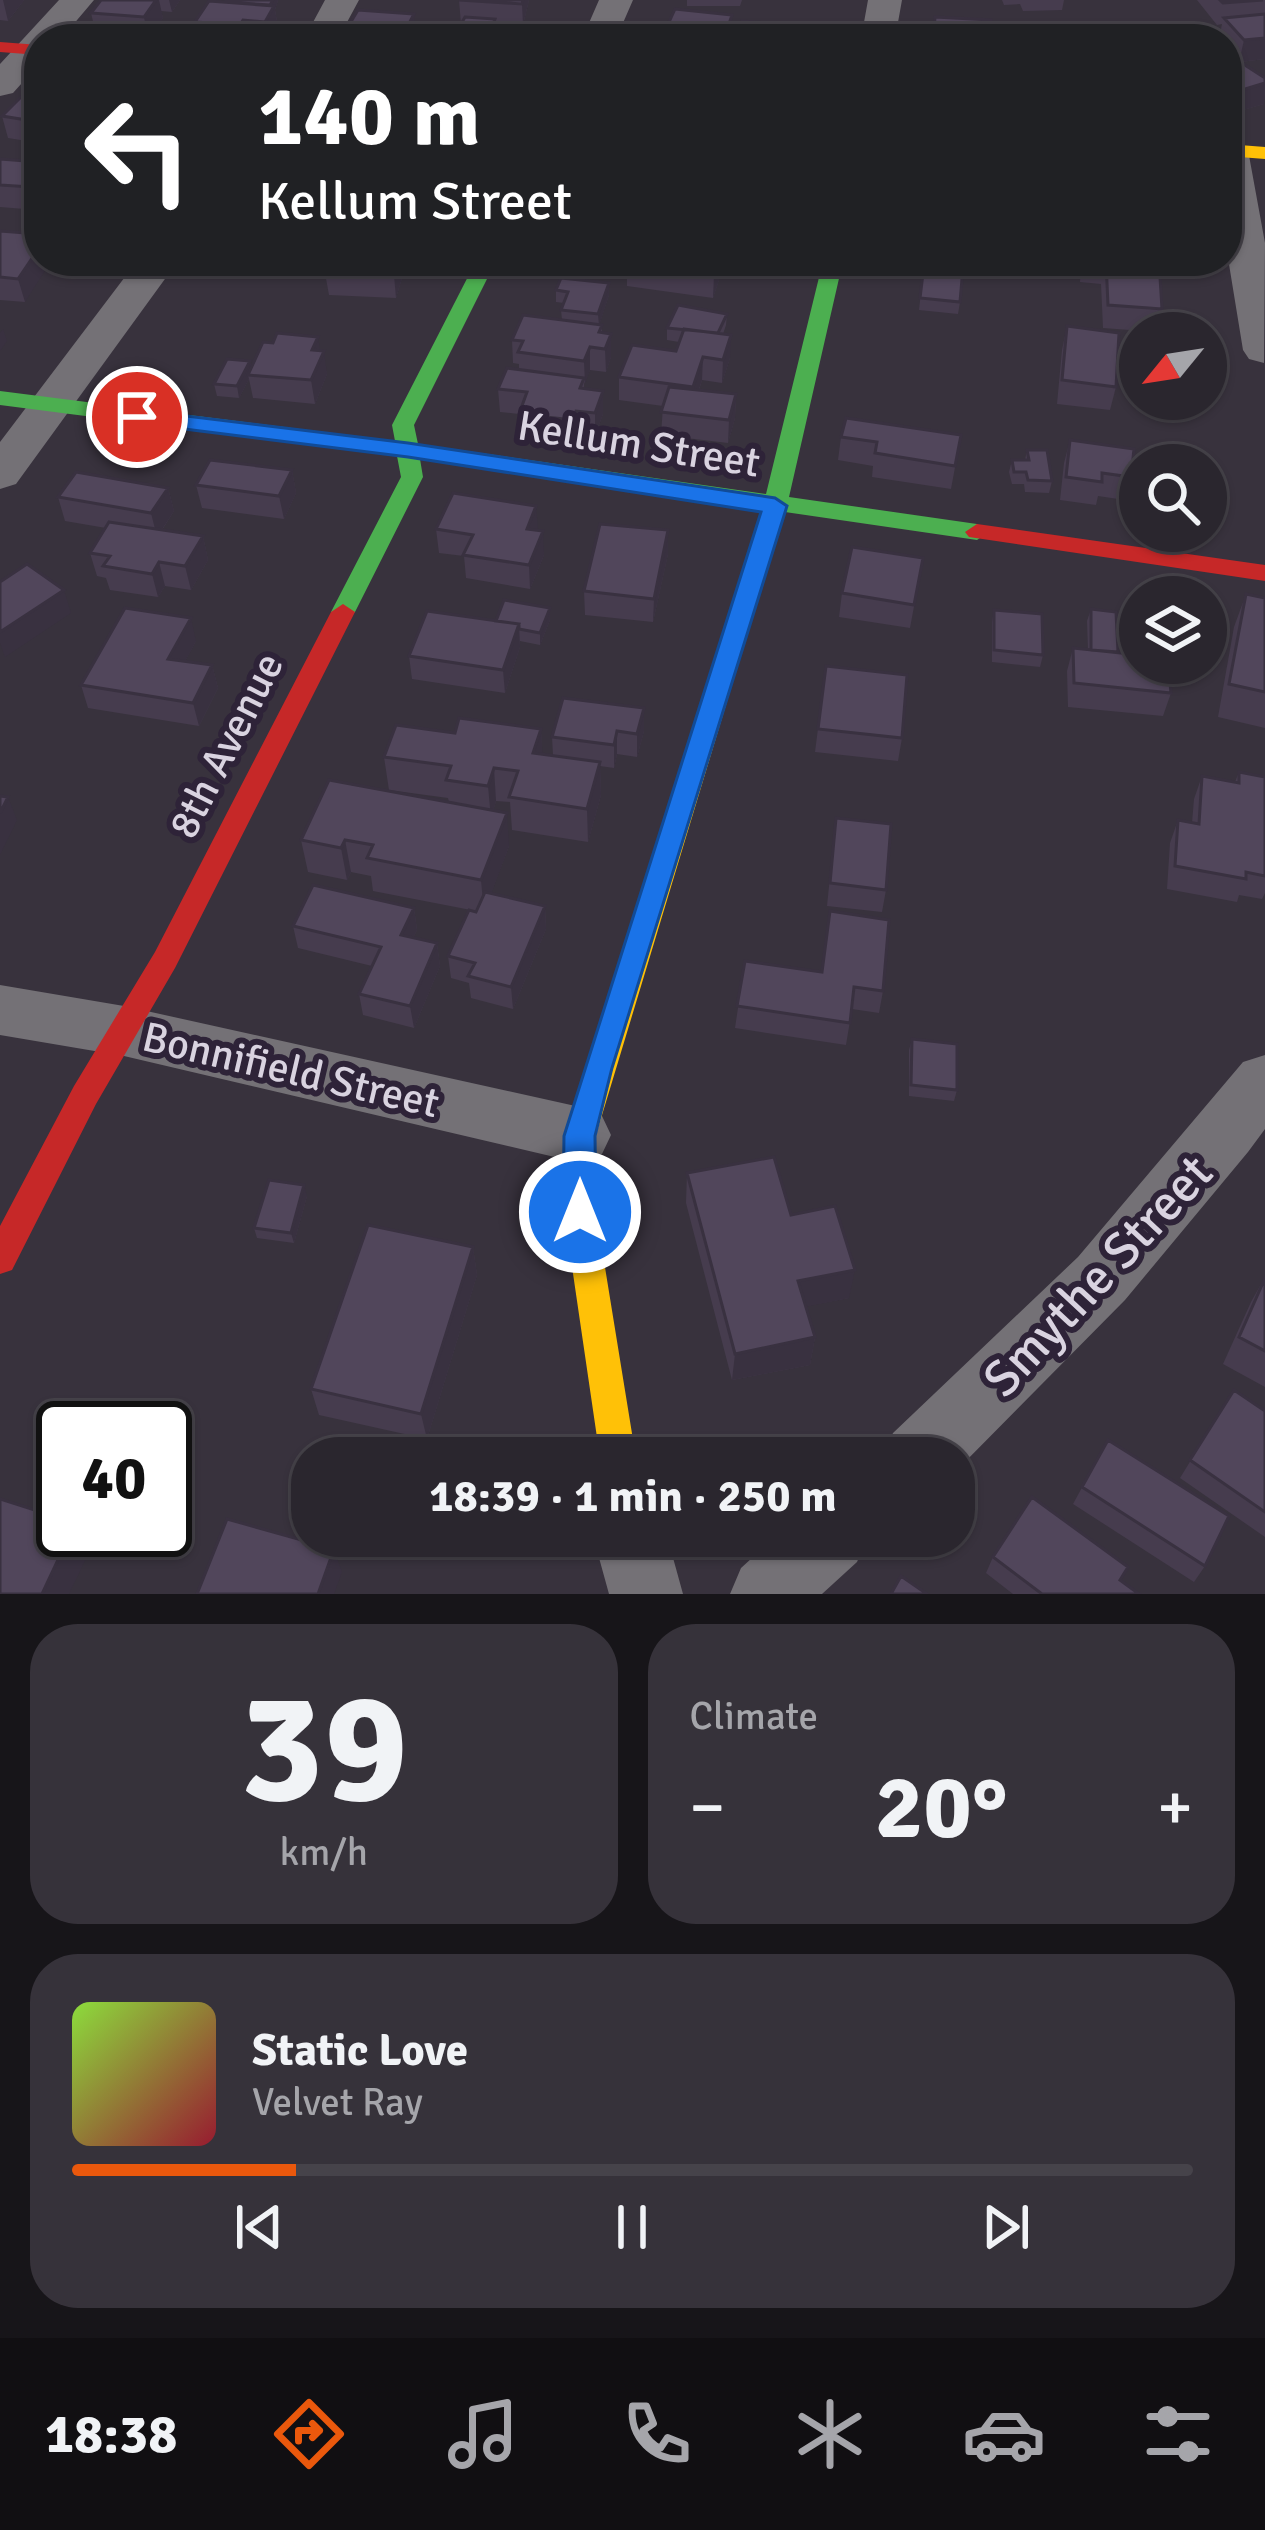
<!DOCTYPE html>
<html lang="en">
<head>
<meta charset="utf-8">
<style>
	:root { --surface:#2a262e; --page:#36323a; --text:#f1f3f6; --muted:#a5a5aa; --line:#46434a; --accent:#ea580c }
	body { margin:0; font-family:Signika,sans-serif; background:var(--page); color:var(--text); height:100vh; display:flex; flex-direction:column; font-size:45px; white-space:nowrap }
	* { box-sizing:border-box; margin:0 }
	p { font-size:39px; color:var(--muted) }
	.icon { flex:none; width:66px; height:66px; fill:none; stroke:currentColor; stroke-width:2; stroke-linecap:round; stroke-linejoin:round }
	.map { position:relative; height:1594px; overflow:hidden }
	.sheet { display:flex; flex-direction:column; gap:30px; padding:30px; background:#171519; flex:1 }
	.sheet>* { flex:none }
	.banner { position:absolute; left:24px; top:24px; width:1218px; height:252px; border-radius:48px; box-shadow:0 3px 9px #0004,0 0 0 3px var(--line); background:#202124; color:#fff; overflow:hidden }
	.needle { width:78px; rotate:240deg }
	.controls { position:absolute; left:1119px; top:312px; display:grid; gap:24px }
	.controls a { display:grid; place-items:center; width:108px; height:108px; border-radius:50%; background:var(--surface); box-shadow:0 3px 9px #0004,0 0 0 3px var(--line); font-size:60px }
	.speed { position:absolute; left:36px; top:1401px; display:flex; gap:24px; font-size:60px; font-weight:700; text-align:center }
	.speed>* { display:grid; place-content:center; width:156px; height:156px; border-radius:50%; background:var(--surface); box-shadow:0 3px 9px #0004,0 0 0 3px var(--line); line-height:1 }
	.speed .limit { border:6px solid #111; border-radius:18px; background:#fff; color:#111 }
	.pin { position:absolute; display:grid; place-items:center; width:102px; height:102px; color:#fff; margin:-51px; border:6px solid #fff; border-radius:50%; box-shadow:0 3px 12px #0007 }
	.me { position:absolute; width:132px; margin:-66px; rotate:0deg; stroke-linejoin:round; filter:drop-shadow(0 0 9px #0008) }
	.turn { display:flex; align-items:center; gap:42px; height:252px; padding:0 36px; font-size:54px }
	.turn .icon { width:156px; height:156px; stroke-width:2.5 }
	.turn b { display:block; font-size:84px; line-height:102px }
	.big { font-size:90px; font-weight:800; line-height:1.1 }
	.sheet .tile { flex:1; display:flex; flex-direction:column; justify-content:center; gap:18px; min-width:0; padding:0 42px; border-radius:48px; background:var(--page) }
	.sheet .dial { align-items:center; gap:0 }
	.dial b { font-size:156px; line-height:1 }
	.song { display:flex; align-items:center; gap:36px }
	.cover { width:144px; height:144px; border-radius:18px; background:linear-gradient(135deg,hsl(90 70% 55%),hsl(350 70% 35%)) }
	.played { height:12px; border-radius:6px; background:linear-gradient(90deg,var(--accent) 20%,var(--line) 20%) }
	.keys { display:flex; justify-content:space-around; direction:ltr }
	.heat { display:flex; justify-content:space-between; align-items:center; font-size:66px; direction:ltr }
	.sheet .tiles { flex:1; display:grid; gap:30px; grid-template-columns:1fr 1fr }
	.tile:last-child { grid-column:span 2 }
	.trip { position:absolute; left:291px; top:1437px; width:684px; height:120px; border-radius:48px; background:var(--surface); box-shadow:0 3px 9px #0004,0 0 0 3px var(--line); font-weight:800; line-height:120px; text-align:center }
	.tabs { display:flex; height:192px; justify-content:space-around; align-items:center; background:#110f12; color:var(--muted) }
	.tabs .icon { width:84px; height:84px }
	.tabs .active { color:var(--accent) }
	.tabs b { font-size:54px; color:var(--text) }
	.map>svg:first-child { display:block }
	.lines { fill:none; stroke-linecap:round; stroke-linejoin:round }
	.street { fill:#747176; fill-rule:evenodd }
	.fast { fill:#4caf50; fill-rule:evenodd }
	.slow { fill:#ffc107; fill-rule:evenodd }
	.jam { fill:#c62828; fill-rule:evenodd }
	.wall { fill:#463c4e }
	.shaded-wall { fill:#393140 }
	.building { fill:#51465b; stroke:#393140; stroke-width:3 }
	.route { fill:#1a73e8; stroke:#114b97; stroke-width:3 }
	.labels { text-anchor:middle; stroke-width:12; stroke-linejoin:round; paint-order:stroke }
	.street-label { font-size:42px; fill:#d9d3e0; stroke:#2e2338 }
	.near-street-label { font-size:51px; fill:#d9d3e0; stroke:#2e2338 }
</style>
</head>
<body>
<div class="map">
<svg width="1265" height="1594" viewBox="0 0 1265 1594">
	<rect width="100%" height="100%" fill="#38323d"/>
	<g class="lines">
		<path class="street" d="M59 0H94L61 39H39V64L13 93 0 96V64Z
			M325 0H359L338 39H304Z
			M599 0H633L616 39H582Z
			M868 0H902L895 39H861Z
			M1227 139 1242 142 1248 150 1265 243 1264 363 1249 359 1243 350 1227 252Z
			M137 261H178L16 484 0 489V442Z
			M0 985 124 1006 580 1107 602 1116 611 1135 602 1154 580 1163 124 1056 0 1035Z
			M1265 1055V1129L1248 1152 1125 1300 954 1473V1458H882L893 1433 1078 1257 1243 1062Z
			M593 1536H667L683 1594H609Z
			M776 1536H868L857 1562 822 1594H730L741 1568Z"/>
		<path class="fast" d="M476 261H496L414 425 418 444 766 494 823 261H843L789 497 977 524 989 532 977 540 785 512 748 632 736 641 724 632 763 509 420 459 423 477 355 612 343 620 331 612 401 477 397 456 0 405V391L395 441 392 425Z"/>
		<path class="slow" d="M1227 144 1265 147V159L1227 156Z
			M736 623 748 632 596 1135V1212L636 1458H600L564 1212V1135L724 632Z"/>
		<path class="jam" d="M0 42 39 45V55L0 52Z
			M977 524 1265 565V581L969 537 965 532Z
			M343 604 355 612 175 968 96 1104 12 1270 0 1274V1226L74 1086 155 952 331 612Z"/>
	</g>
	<path class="wall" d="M0 0H24L8 21 0 20Z
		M101 0H180L172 12 161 11 163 18 148 38 96 34 91 13Z
		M227 0H278L275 10 278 27 270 39H199L195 22Z
		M459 0H529L523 25 495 24V29L461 24Z
		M687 0H742L740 6H687Z
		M1002 0H1064L1062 10 1023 11 1020 4 1004 5Z
		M1197 0H1265V59L1240 62 1265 78 1264 104 1236 112 1230 108H1227V60L1236 59 1227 49V39H1219L1222 24 1217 25Z
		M935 17 991 20V39H910L933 38Z
		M779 24 777 39H665V31L732 25Z
		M343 35 416 36 415 39H344Z
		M39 94V143L8 138 2 116Z
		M0 159 39 162 37 210 0 207Z
		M0 231 39 234 25 302 0 300Z
		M290 261H401L403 275 396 298 329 295 325 273 327 267 290 263Z
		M565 261H720L719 280 713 298 627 286V271L565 263Z
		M1081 261H1159L1162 309 1156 332 1103 328 1101 284 1080 282Z
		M924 265 960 302 958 314 919 310Z
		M609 283V295L599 325H602V333L611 334V357L606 372 590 370 584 384V388L603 391V414L595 436 577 434 574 444 520 437 519 414 500 412 498 389 519 370V364L513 363 512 340 562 320 561 310 564 303 556 302V290Z
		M727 314 726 325 723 334 730 358 722 383 702 380 699 390 736 394 735 418 728 443 661 435 663 406 619 400V377L676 351 679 342 667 340V328Z
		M1067 326 1116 387 1110 410 1057 404 1062 350Z
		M320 351 327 374 315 404 253 398 249 379 239 398 217 396 214 384 250 361 251 369Z
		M961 435 951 489 872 477 873 466 838 460 841 437Z
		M1070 440 1131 477 1125 500 1098 496 1096 505 1060 500 1064 463Z
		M1027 450 1052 481 1049 493 1025 492 1024 484H1012L1009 472 1012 460H1025Z
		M292 470 296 493 284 519 202 508 196 485Z
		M168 488 174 511 162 530 203 536 208 560 191 590 165 586 158 597 110 590 106 578 97 576 90 553 106 528 65 521 58 497Z
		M436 529H538L544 555 530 589 466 578 464 556 439 553Z
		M668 530V554L653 622 585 615 584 591Z
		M923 558 910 628 839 617 842 593Z
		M1246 594 1265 598V728L1218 717 1234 627Z
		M550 608V620L540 645 520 641V647L505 693 412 679 409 656 496 621Z
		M1091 609 1118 652 1171 693 1163 716 1068 707 1067 671 1073 648 1088 650 1087 621Z
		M994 610 1043 655 1040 667 992 662V622Z
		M196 641 185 661 212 665 218 688 199 726 88 708 81 685Z
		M826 666 902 738 898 761 815 752Z
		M644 708V731L637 757 617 754 614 768 600 766 601 795 588 842 512 830 510 802 496 801 493 811 509 846 491 893 545 906 546 929 513 1009 471 998 469 983 451 978 448 956 476 911 373 891 371 876 351 872 347 880 308 872 301 840 449 802 448 798 389 790 384 757 455 733 541 729 542 754 553 755 552 737Z
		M1239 772 1265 777V893L1262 899 1239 895 1237 902 1167 889 1170 843 1178 820 1192 823 1194 799 1202 776 1235 782Z
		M836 818 886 890 882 912 827 906Z
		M414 908 417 930 413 938 437 943 440 966 414 1028 363 1015 359 994 372 966 298 948 293 926Z
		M745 961 883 991 879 1013 852 1009 846 1045 735 1028Z
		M912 1039 957 1090 954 1101 909 1096V1050Z
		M687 1173 791 1215 849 1298 806 1306 815 1337 810 1365 732 1380 686 1203Z
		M307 1196 294 1243 257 1238 254 1228Z
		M473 1247 477 1275 427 1439 319 1415 311 1389Z
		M1265 1277V1387L1223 1364 1251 1302Z
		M1234 1390 1265 1411V1537L1180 1478Z
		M1108 1440 1205 1566 1194 1582 1073 1504Z
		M993 1557 1120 1580 1139 1594H1013L986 1573Z"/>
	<path class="shaded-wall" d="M3 0H24L8 21Z
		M156 0H159L163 18 148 38 144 17Z
		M169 0H180L172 12Z
		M273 0H278L275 10 278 27 270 39H267L265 22Z
		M523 0H529L523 25 522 4Z
		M414 14 416 36 415 39H401Z
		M243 20 246 39H242L240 25Z
		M1265 38V59L1239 62 1244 40Z
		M1265 83 1264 104 1236 112 1242 90Z
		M1236 86 1230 108H1227V88Z
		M39 175V206L37 210 31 187Z
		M39 248V261H51L25 302 18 279Z
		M398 261H401L403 275 396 298 394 275Z
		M719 261V280L713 298 714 275Z
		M609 283V295L599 326 598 314Z
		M3 329 7 341 0 351V333Z
		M611 334V357L606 372 605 349Z
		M731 335 730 358 722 383 723 360Z
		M318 337 321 356 324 351 327 374 315 404 311 380 312 350Z
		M590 347V370L585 384 584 361Z
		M703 357 702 380 692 410 693 387Z
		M250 361 252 373 248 375 249 379 239 398 237 386Z
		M603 391V414L595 436V413Z
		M736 394 735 418 728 443 729 420Z
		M576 411 577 434 574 444 573 420Z
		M292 470 296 493 284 519 279 496Z
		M168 488 174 511 157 537 151 513Z
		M536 506 538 529 528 552 527 529Z
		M668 530V554L653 622 654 599Z
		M543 531 544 555 530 589 529 565Z
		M203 536 208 560 191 590 185 566Z
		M159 562 165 586 158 597 152 574Z
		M64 590 71 613 5 657 0 643V632Z
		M550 608V620L540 645V633Z
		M191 618 196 641 174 682 168 659Z
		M519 624 520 647 505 693 503 670Z
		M212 665 218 688 199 726 193 703Z
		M644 708V731L637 757V734Z
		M541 729 543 762 533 753Z
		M617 731V754L614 768V745Z
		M600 762 601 795 588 842 587 809Z
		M494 768 496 801 491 819 488 786Z
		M8 797 17 820 0 855V813Z
		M507 813 509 846 484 913 481 880Z
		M345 840 351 872 347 880 341 848Z
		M545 906 546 929 513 1009 511 987Z
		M414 908 417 930 404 957 401 935Z
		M437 943 440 966 414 1028 410 1006Z
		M304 1185 307 1196 294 1243 291 1233Z
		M473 1247 477 1275 427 1439 421 1414Z
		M855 1270 849 1298 794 1309 798 1281Z
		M815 1337 810 1365 732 1380 735 1354Z
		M72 1530H81L92 1546 69 1594H42Z
		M334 1549 342 1572 334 1594H318Z"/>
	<path class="building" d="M101 0H156L144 17 91 13Z
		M227 0H273L270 5 225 2Z
		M459 0H523L522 4Z
		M1220 0H1263L1223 3Z
		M209 1 274 6 265 22 243 20 240 25 195 22Z
		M675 9 732 15 729 24 747 26 742 39H716L717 36 665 31Z
		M358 10 414 14 401 39 343 35Z
		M1265 14V38L1244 40 1224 18Z
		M465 17 495 19 491 29 514 30 510 39H444L451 24H461Z
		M935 17 991 20V36L956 31V33L934 32Z
		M742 21 779 24 777 32 746 30 747 26H741Z
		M956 31 985 34 984 39H955Z
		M911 36 946 39H910Z
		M1234 58 1265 78V83L1242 90 1236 86 1227 88V60Z
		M26 92 39 94V122L2 116Z
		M0 159 39 162V175L31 187 0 185Z
		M0 231 39 234V248L18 279 0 277Z
		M329 261H398L394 275 325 273Z
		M628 261H719L714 275 627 264Z
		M1104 261H1159L1162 309 1108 305 1106 261Z
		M924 265 963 268 960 302 920 298Z
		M561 278 609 283 598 314 561 310 568 292 556 290Z
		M678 305 727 314 718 333 667 328Z
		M523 315 602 325 599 332 611 334 605 349 590 347 584 361 518 352 523 341 512 340Z
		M1067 326 1119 333 1116 387 1062 380Z
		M684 329 731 335 723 360 703 357 693 387 619 377 632 345 676 351Z
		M277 333 318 337 312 350 324 351 311 380 248 375 263 342 273 343Z
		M227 359 250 361 237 386 214 384Z
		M507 368 584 378 580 388 603 391 595 413 576 411 573 420 519 414 527 392 498 389Z
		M669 387 736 394 729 420 661 412Z
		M846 418 961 435 955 466 875 453 877 442 841 437Z
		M1070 440 1134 449 1131 477 1102 473V482L1066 477Z
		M1027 450H1047L1052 481 1028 480 1026 472H1014L1012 460H1029Z
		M210 460 292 470 279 496 196 485Z
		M76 472 168 488 151 513 58 497Z
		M453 493 536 506 527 529 543 531 529 565 463 555 473 535 436 529Z
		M109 522 203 536 185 566 159 562 152 574 103 566 110 556 90 553Z
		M600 524 668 530 654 599 584 591Z
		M852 547 923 558 914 605 842 593Z
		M27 564 64 590 0 632V582Z
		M1246 594 1265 598V692L1229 684Z
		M504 600 550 608 540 633 519 629V624L496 621Z
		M125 608 191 618 168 659 212 665 193 703 81 685Z
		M1091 609 1116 612 1118 652 1091 650Z
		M994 610 1042 614 1043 655 994 650Z
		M427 611 519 624 503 670 409 656Z
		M1073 648 1140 655V663H1168L1171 693 1074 683Z
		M826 666 907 675 902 738 818 729Z
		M563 698 644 708 637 734 617 731 614 745 552 737Z
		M459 718 541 729 533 753 600 762 587 809 509 797 518 771 494 768 488 786 446 780 451 766 384 757 396 725 455 733Z
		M1239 772 1265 777V876L1246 872V879L1175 866 1178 820 1199 824 1202 776 1239 783Z
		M329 780 507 813 481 880 367 858 373 845 345 840 341 848 301 840Z
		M0 796 8 797 0 813Z
		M836 818 891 824 886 890 830 883Z
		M313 885 414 908 401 935 437 943 410 1006 359 994 381 947 293 926Z
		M485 892 545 906 511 987 468 976 475 963 448 956 469 910 476 912Z
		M830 911 889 920 883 991 854 987 850 1023 737 1006 745 961 822 972Z
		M912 1039 957 1044V1090L911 1085Z
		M774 1157 791 1215 835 1206 855 1270 798 1281 815 1337 735 1354 687 1173Z
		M269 1180 304 1185 291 1233 254 1228Z
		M368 1225 473 1247 421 1414 311 1389Z
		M1265 1278V1351L1239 1337Z
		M1234 1390 1265 1411V1512L1190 1460Z
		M1108 1440 1229 1516 1205 1566 1082 1487Z
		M1032 1497 1128 1567 1120 1580 1139 1594H1042L993 1557Z
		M0 1499 63 1519V1530H72L42 1594H0Z
		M227 1519 334 1549 318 1594H197Z
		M901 1576 927 1594H891Z"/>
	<path class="route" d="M137 410 408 443 775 498 787 506 612 1068 595 1136 596 1212 591 1223 580 1227 568 1223 563 1212 564 1136 761 512 408 457 129 422 126 417Z"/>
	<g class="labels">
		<g class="street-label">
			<text transform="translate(639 443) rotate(9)" y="15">Kellum Street</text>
			<text transform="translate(225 745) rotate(-63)" y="15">8th Avenue</text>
			<text transform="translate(291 1069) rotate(13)" y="15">Bonnifield Street</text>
		</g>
		<g class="near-street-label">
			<text transform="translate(1097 1275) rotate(-47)" y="18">Smythe Street</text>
		</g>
	</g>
</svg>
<div class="controls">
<a><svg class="needle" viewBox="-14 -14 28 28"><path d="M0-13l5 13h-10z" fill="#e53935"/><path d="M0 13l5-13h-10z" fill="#a5a5aa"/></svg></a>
<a><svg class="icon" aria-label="search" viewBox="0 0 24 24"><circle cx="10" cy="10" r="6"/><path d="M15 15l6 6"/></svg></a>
<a><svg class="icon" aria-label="layers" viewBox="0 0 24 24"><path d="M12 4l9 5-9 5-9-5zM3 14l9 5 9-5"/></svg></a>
</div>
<div class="speed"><div class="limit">40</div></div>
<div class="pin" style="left:137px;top:417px;background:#d93025"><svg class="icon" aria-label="arrive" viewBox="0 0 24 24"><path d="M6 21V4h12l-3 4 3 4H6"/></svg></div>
<svg class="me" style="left:580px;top:1212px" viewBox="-20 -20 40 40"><circle r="17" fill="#1a73e8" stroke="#fff" stroke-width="3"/><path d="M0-11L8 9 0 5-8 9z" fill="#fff"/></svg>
<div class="trip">18:39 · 1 min · 250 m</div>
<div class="banner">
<div class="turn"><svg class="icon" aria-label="left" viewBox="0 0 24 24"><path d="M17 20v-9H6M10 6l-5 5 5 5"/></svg><div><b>140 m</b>Kellum Street</div></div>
</div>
</div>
<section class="sheet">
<div class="tiles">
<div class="tile dial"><b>39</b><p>km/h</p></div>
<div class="tile"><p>Climate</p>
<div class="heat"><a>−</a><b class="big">20°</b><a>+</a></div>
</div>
<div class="tile">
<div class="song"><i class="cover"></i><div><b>Static Love</b><p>Velvet Ray</p></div></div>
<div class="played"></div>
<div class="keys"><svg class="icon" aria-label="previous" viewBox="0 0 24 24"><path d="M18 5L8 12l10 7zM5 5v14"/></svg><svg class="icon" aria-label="pause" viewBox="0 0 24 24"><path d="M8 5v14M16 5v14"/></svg><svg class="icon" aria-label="next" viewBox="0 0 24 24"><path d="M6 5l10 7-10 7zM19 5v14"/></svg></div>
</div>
</div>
</section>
<nav class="tabs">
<b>18:38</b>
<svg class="icon active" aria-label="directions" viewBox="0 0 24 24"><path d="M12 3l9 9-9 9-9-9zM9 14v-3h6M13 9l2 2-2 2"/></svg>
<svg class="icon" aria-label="music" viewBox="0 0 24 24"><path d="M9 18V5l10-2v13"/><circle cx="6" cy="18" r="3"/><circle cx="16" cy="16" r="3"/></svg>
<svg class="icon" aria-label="phone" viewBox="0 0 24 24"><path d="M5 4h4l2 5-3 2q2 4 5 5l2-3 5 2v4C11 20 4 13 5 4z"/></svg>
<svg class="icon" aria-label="climate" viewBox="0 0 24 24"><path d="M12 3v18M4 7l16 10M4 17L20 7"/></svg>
<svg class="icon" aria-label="car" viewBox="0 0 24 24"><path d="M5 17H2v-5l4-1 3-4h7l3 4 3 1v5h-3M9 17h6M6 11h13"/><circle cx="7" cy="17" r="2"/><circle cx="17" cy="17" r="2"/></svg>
<svg class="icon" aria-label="filters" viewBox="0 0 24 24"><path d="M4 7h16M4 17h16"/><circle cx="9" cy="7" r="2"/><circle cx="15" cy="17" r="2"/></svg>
</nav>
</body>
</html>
